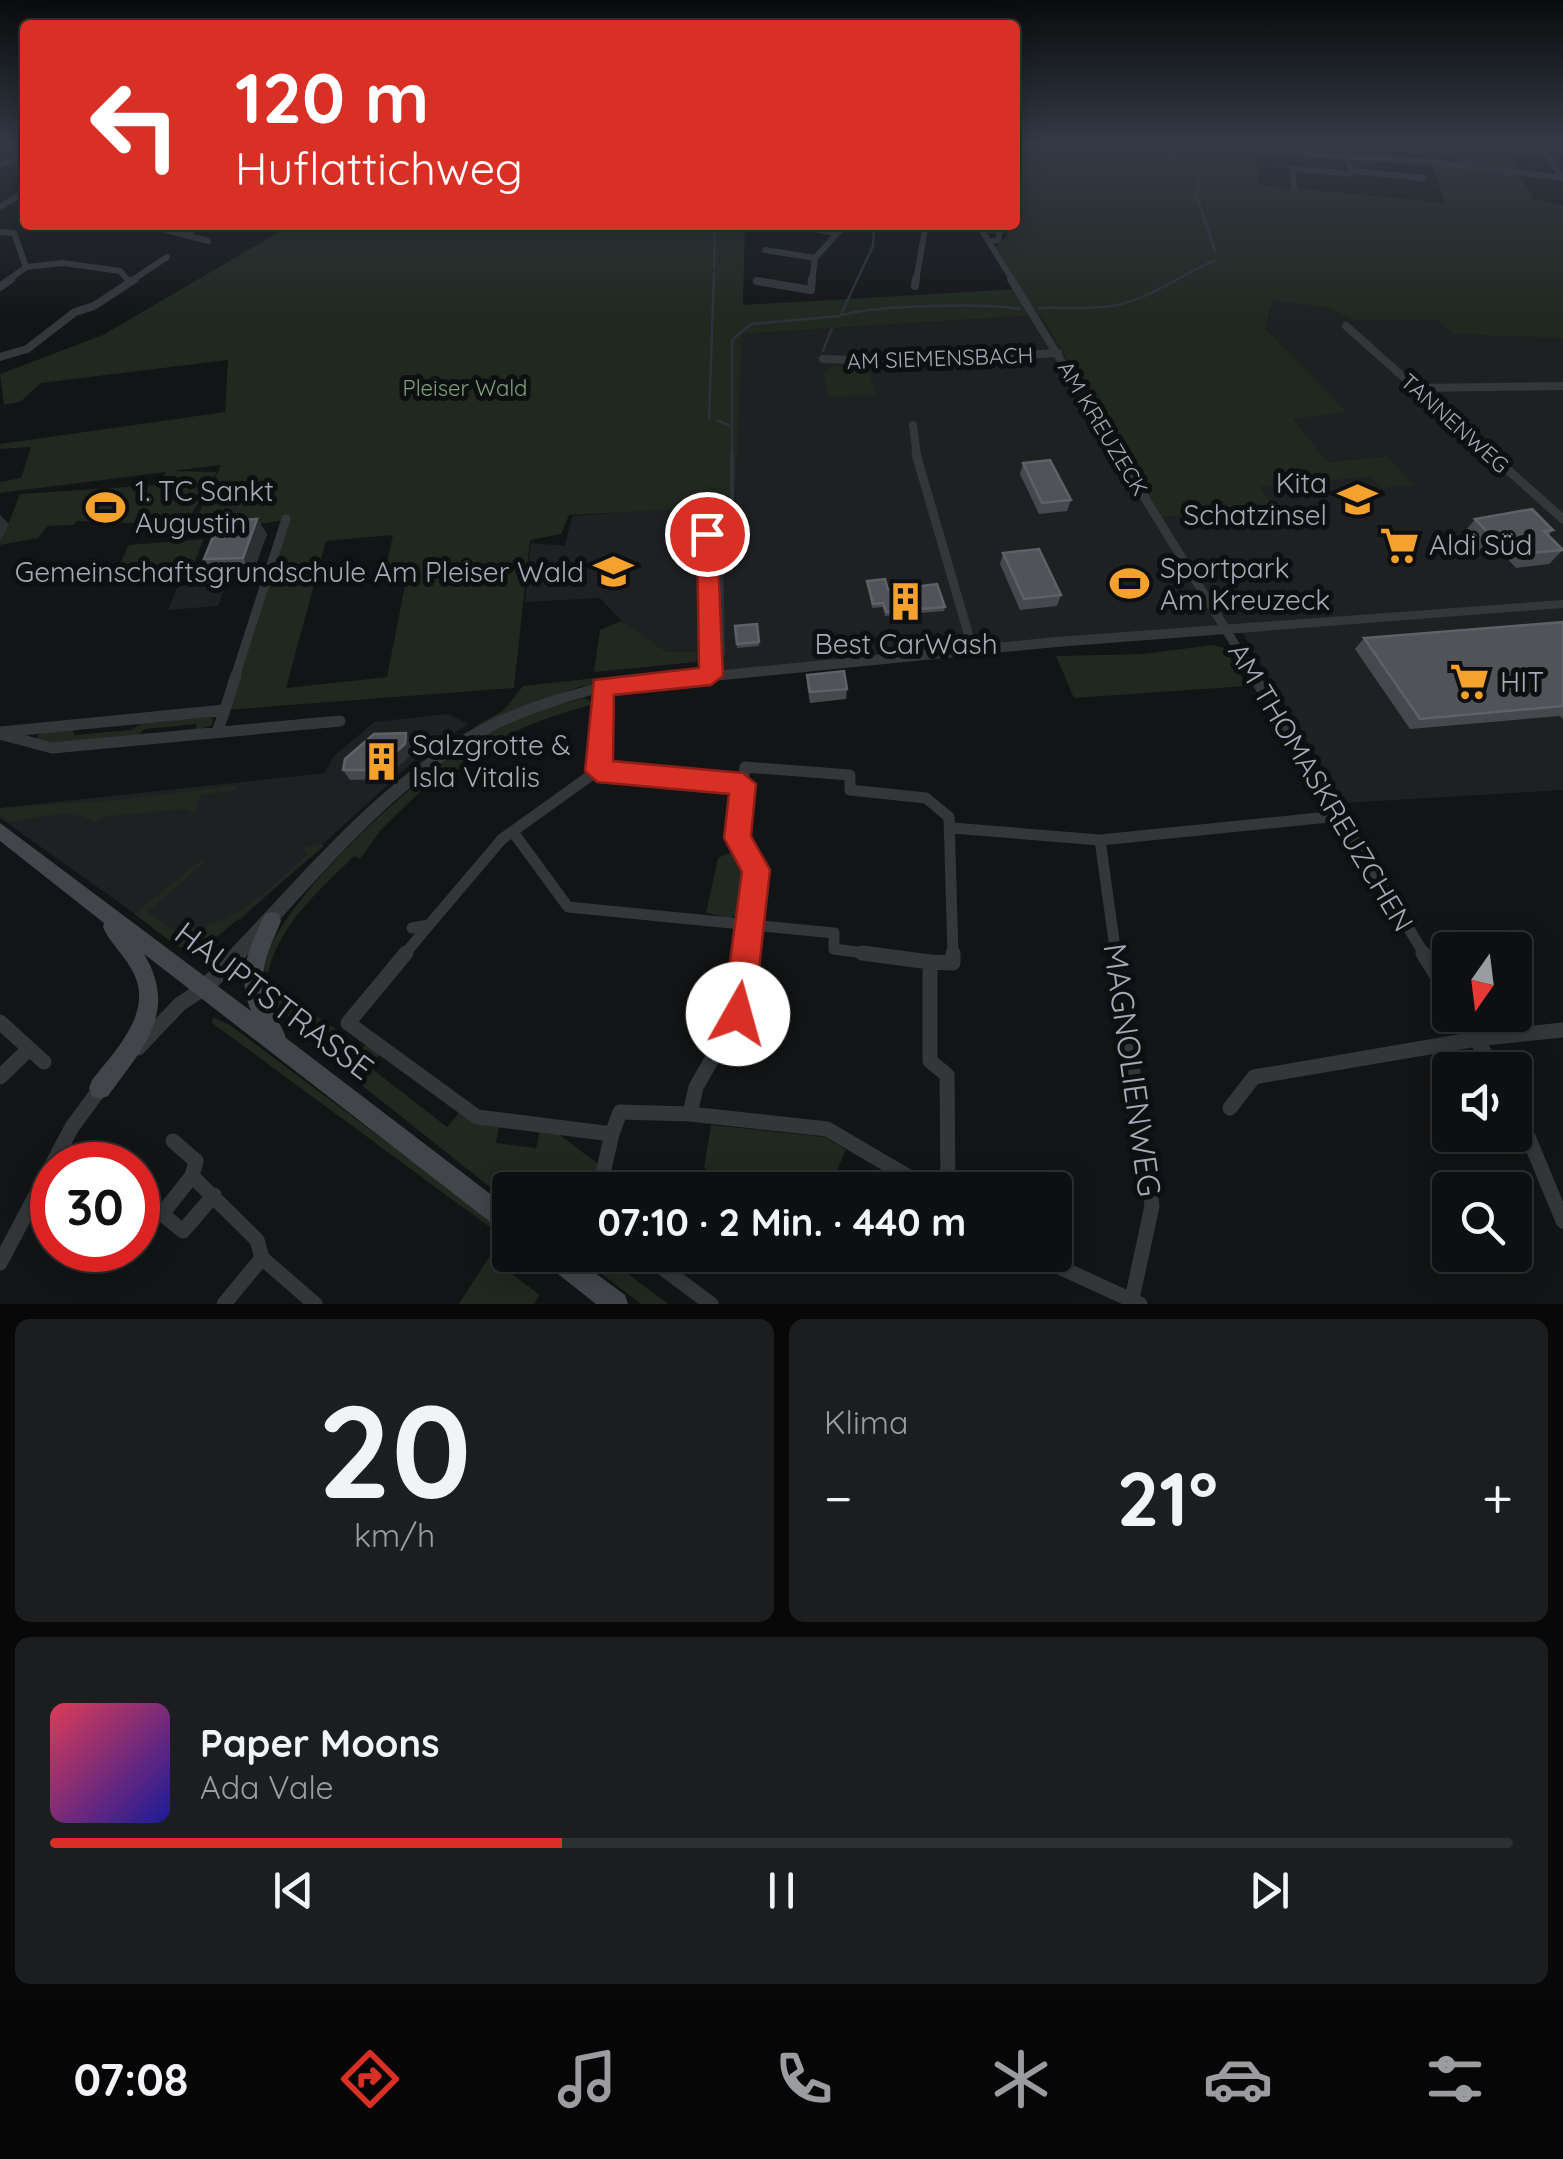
<!DOCTYPE html>
<html lang="de">
<head>
<meta charset="utf-8">
<style>
	:root { --surface:#0e0f10; --page:#1c1d1e; --text:#f1f3f6; --muted:#9b9c9f; --line:#2e2f30; --accent:#d93025 }
	body { margin:0; font-family:Quicksand,sans-serif; background:var(--page); color:var(--text); height:100vh; display:flex; flex-direction:column; font-size:38px; white-space:nowrap }
	* { box-sizing:border-box; margin:0 }
	p { font-size:32px; color:var(--muted) }
	.icon { flex:none; width:55px; height:55px; fill:none; stroke:currentColor; stroke-width:2; stroke-linecap:round; stroke-linejoin:round }
	.map { position:relative; height:1304px; overflow:hidden }
	.side { display:flex; flex-direction:column; gap:15px; padding:15px; background:#080809; flex:1 }
	.side>* { flex:none }
	.top-card { position:absolute; left:20px; top:20px; width:1000px; height:210px; border-radius:10px; box-shadow:0 5px 25px #0003,0 0 0 2px var(--line); background:#d93025; color:#fff; overflow:hidden }
	.needle { width:65px; rotate:194deg }
	.buttons { position:absolute; left:1432px; top:932px; display:grid; gap:20px }
	.buttons a { display:grid; place-items:center; width:100px; height:100px; border-radius:10px; background:var(--surface); box-shadow:0 5px 25px #0003,0 0 0 2px var(--line); font-size:50px }
	.speed { position:absolute; left:30px; top:1142px; display:flex; gap:20px; font-size:50px; font-weight:700; text-align:center }
	.speed>* { display:grid; place-content:center; width:130px; height:130px; border-radius:50%; background:var(--surface); box-shadow:0 5px 25px #0003,0 0 0 2px var(--line); line-height:1 }
	.speed .limit { border:15px solid #d22; background:#fff; color:#111 }
	.pin { position:absolute; display:grid; place-items:center; width:85px; height:85px; color:#fff; margin:-42px; border:5px solid #fff; border-radius:50%; box-shadow:0 2px 10px #0007 }
	.me { position:absolute; width:110px; margin:-55px; rotate:7deg; stroke-linejoin:round; filter:drop-shadow(0 0 8px #0008) }
	.turn { display:flex; align-items:center; gap:35px; height:210px; padding:0 50px; font-size:45px }
	.turn .icon { width:130px; height:130px; stroke-width:2.5 }
	.turn b { display:block; font-size:70px; line-height:85px }
	.big { font-size:75px; font-weight:700; line-height:1.1 }
	.side .widget { flex:1; display:flex; flex-direction:column; justify-content:center; gap:15px; min-width:0; padding:0 35px; border-radius:15px; background:var(--page) }
	.side .dial { align-items:center; gap:0 }
	.dial b { font-size:130px; line-height:1 }
	.song { display:flex; align-items:center; gap:30px }
	.cover { width:120px; height:120px; border-radius:15px; background:linear-gradient(135deg,hsl(350 70% 55%),hsl(240 70% 35%)) }
	.played { height:10px; border-radius:5px; background:linear-gradient(90deg,var(--accent) 35%,var(--line) 35%) }
	.keys { display:flex; justify-content:space-around; direction:ltr }
	.heat { display:flex; justify-content:space-between; align-items:center; font-size:55px; direction:ltr }
	.side .tiles { flex:1; display:grid; gap:15px; grid-template-columns:1fr 1fr }
	.widget:last-child { grid-column:span 2 }
	.trip { position:absolute; left:492px; top:1172px; width:580px; height:100px; border-radius:10px; background:var(--surface); box-shadow:0 5px 25px #0003,0 0 0 2px var(--line); font-weight:700; line-height:100px; text-align:center }
	.menu { display:flex; height:160px; justify-content:space-around; align-items:center; background:#060606; color:var(--muted) }
	.menu .icon { width:70px; height:70px }
	.menu .on { color:var(--accent) }
	.menu b { font-size:45px; color:var(--text) }
	.map>svg:first-child { display:block }
	.built { fill:#1f2022 }
	.green { fill:#202820; fill-rule:evenodd }
	.lines { fill:none; stroke-linecap:round; stroke-linejoin:round }
	.stream-far1 { stroke:#2a3339; stroke-width:2.5 }
	.stream { stroke:#2a3339; stroke-width:4 }
	.minor-far4 { stroke:#34363a; stroke-width:6 }
	.minor-far3 { stroke:#34363a; stroke-width:8 }
	.minor-far2 { stroke:#34363a; stroke-width:9 }
	.minor-far1 { stroke:#34363a; stroke-width:11 }
	.minor { stroke:#34363a; stroke-width:15 }
	.tertiary { fill:#34363a; fill-rule:evenodd }
	.secondary { fill:#42454a; fill-rule:evenodd }
	.wall { fill:#46484d }
	.shaded-wall { fill:#2d2f32 }
	.building { fill:#505358; stroke:#5e6167; stroke-width:2.5 }
	.route { fill:#d93025; stroke:#8d1f18; stroke-width:2.5 }
	.labels { text-anchor:middle; stroke-width:10; stroke-linejoin:round; paint-order:stroke }
	.far-street-label { font-size:22px; fill:#a5abb6; stroke:#0e0f10 }
	.far-park-label { font-size:22px; fill:#7ca17b; stroke:#0e0f10 }
	.poi-label { font-size:28px; fill:#a5abb6; stroke:#0e0f10; text-anchor:start }
	.street-label { font-size:28px; fill:#a5abb6; stroke:#0e0f10 }
	.near-street-label { font-size:32px; fill:#a5abb6; stroke:#0e0f10 }
</style>
</head>
<body>
<div class="map">
<svg width="1563" height="1304" viewBox="0 0 1563 1304">
	<rect width="100%" height="100%" fill="#131415"/>
	<path class="built" d="M1275 299 1328 308 1353 320H1438L1563 338V790L1344 803 1240 629 711 676 707 534 742 514 735 500 741 334 1042 315 1161 517 1274 509 1259 487 1371 477 1413 484 1387 456 1328 462 1292 418 1346 412 1265 328Z
		M700 507V661L662 663 600 598 525 602 531 543 565 546 572 516Z
		M227 582 218 606 168 610 178 586Z
		M448 714 468 724 417 758 240 920 176 943 0 818V808L325 773 333 757 374 722Z"/>
	<path class="green" d="M1015 141H1253L1260 185 1445 203 1432 165 1464 168 1451 141H1501L1533 199 1563 205V338L1453 334 1438 320H1353L1328 308 1274 300 1265 328 1347 412 1293 419 1328 462 1387 456 1414 485 1380 488 1371 477 1260 487 1275 509 1161 517 1041 315 742 334 735 500 709 508 569 515 561 534 530 540 514 688 225 710 286 520 196 533 192 528 221 465 172 471 217 472 185 525 77 521 73 525 48 526 38 538 0 545 20 494 157 485 166 472 0 493V482L21 478 31 447 0 449V444L225 412 228 360 41 383 20 402 4 405 0 374 103 335 291 225H745L743 305 1020 289 996 247 1008 234 989 225H1015ZM393 535 383 580 405 585 387 677 286 688 326 541Z
		M831 366H867L876 395 828 397 824 373Z
		M204 539 192 567 115 573 129 545Z
		M621 621 666 652H696V662L594 672 600 630Z
		M1213 645 1224 648 1247 686 1074 698 1056 656 1142 654Z
		M677 669 684 673 579 687 472 728 504 710 523 686Z
		M585 698 594 704C541 719 485 737 448 780L437 775 380 831 360 859 354 856C320 890 279 924 268 973L262 970C275 903 418 774 478 739 512 720 548 707 585 698Z
		M213 716 212 725 195 731 197 724 145 729 135 737 52 744 35 739 41 732 71 728 75 735 131 730 146 721Z
		M236 785 235 791 201 795 194 814 187 809 108 816 94 822C71 807 37 819 9 822L0 813V808L131 799Z
		M320 843 324 846 198 953 177 946 134 914 201 860 204 863 147 912 174 930C228 932 271 888 308 854L303 848Z
		M731 852 741 853 751 871 746 908 731 918 706 913 718 858Z
		M259 977 337 1030 332 1050 266 999Z
		M213 1017 230 1025 510 1234V1242L212 1023Z
		M366 1044 380 1054 371 1068 447 1127 459 1113 475 1124 499 1127 496 1143 536 1148 540 1131 556 1132 598 1164 594 1184 579 1182 578 1190H510V1203L359 1083 365 1076 336 1053 339 1046 355 1057Z
		M711 1125 825 1137 846 1150 828 1190H737L704 1168Z
		M577 1255H603L668 1304H641Z
		M489 1257 540 1295 534 1304H459Z"/>
	<g class="lines">
		<path class="stream-far1" d="M1177 141 1169 156 1200 177 1196 194 1215 251
			M714 268 715 225
			M1039 308C1064 307 1093 310 1117 305 1153 297 1182 274 1216 260
			M843 315C876 305 986 303 1020 309
			M823 351 832 328
			M709 418 714 274
			M717 420 730 426
			M732 457V340L751 324 840 316 873 246 874 228"/>
		<path class="stream" d="M732 454V502
			M722 544 724 531
			M721 555 723 654"/>
		<path class="minor-far4" d="M1537 141 1562 177
			M1260 151 1430 162 1563 178
			M0 165 25 157
			M1352 171 1423 178
			M1294 187 1292 169 1352 174 1342 141
			M0 207 25 192
			M147 225 208 241
			M793 225 835 233
			M876 225 1000 230 998 240 989 242
			M981 229 1013 281
			M0 232 14 233 26 267 7 281
			M185 234 203 225
			M765 250 815 258
			M26 267 63 263 120 271 127 279
			M131 281 167 257
			M812 281 815 258 845 225
			M916 281 925 229"/>
		<path class="minor-far3" d="M1011 279 1120 457
			M757 281 811 290 812 279
			M915 286 916 279
			M0 287 11 279
			M1346 326 1493 457
			M0 357 27 349 75 312 94 306 135 279
			M823 359 910 362 1058 353
			M1417 388 1563 386
			M913 425 917 457"/>
		<path class="minor-far2" d="M916 454 973 650
			M1118 454 1255 677
			M1490 454 1563 519
			M725 503 733 508 727 522 709 533V509Z
			M709 533 711 676
			M235 677 286 519"/>
		<path class="minor-far1" d="M1253 675 1425 955
			M225 710 236 675
			M1 732 225 710 217 732
			M0 734 52 748 340 721
			M597 771 743 784 745 767 850 775V790L926 798 949 817 953 955
			M743 784 737 838 756 870 745 955
			M952 828 1100 840 1339 816
			M513 832 568 907 834 933V949L880 955
			M1100 840 1116 955
			M412 928 429 925 502 839 597 771 602 759V687
			M404 955 429 925"/>
		<path class="minor" d="M406 953 348 1023 477 1117 612 1134 599 1190
			M862 953 930 962
			M1116 953 1152 1206 1132 1299
			M1423 953 1450 997
			M1461 1015 1495 1070
			M0 1022 44 1062
			M138 1048 180 1004 203 989
			M0 1077 29 1049
			M1515 1105 1563 1221
			M1230 1108 1254 1077 1476 1039 1563 1030
			M690 1114 696 1087 738 1014 746 953
			M612 1134 620 1112 690 1114 827 1129 931 1190
			M173 1141 196 1161 192 1176 257 1240 262 1258 315 1304
			M192 1176 162 1214 183 1231 214 1195
			M948 1190 947 1075 930 1061V962L953 963V953
			M645 1255 711 1304
			M1033 1255 1140 1304
			M0 1263 72 1127 100 1089
			M224 1304 262 1258"/>
		<path class="tertiary" d="M1563 600V608L1056 647 602 692C563 703 524 715 488 734 377 794 298 907 210 994L204 996 198 994 196 988 198 982C287 896 369 784 480 725 518 705 560 693 602 682L1056 637Z"/>
		<path class="secondary" d="M0 823 251 1011C236 973 249 949 265 914L272 912 279 914 281 921C271 946 255 973 267 1001 272 1014 282 1025 286 1038L510 1209V1235L502 1231 144 954C179 1012 142 1049 108 1096L100 1099 92 1096 89 1088 92 1080C115 1051 153 1013 134 974 126 956 110 944 103 927L104 923 0 841Z
			M540 1255H571L625 1295 628 1304H596L544 1263Z"/>
	</g>
	<path class="wall" d="M1023 463 1071 500 1067 511 1039 514 1020 474Z
		M257 519 267 534 253 572 214 574 204 559Z
		M1475 519 1553 530 1549 535 1563 550 1549 564 1516 568 1498 549 1479 551 1463 534Z
		M1003 553 1061 595 1057 606 1020 610 1000 564Z
		M867 581 888 590 945 607 944 611 885 616 883 607 872 608Z
		M1563 622V719L1560 716 1410 729 1355 649 1364 638Z
		M757 624 759 646 737 648 735 626Z
		M807 675 847 689 846 699 810 703 807 685Z
		M413 743 412 754 383 779 350 780 343 770Z"/>
	<path class="shaded-wall" d="M0 515 9 524 0 543Z
		M257 519 267 534 253 572 243 558Z
		M406 733 413 743 412 754 383 779 376 770Z"/>
	<path class="building" d="M1050 460 1071 500 1042 503 1023 463Z
		M1532 509 1553 530 1544 531 1563 550 1530 553 1512 534 1492 537 1475 519Z
		M257 519 243 558 204 559 219 522Z
		M1039 549 1061 595 1024 599 1003 553Z
		M885 579 888 590 937 584 945 607 886 612 883 603 873 604 867 581Z
		M1563 622V706L1420 719 1364 638Z
		M757 624 759 642 737 644 735 626Z
		M844 671 847 689 810 692 807 675Z
		M406 733 405 744 376 770H343L345 759 374 734Z"/>
	<linearGradient id="sky" x2="0" y2="1"><stop stop-color="#0a0b0c"/><stop offset="0.44" stop-color="#333a46"/><stop offset="1" stop-color="#333a46" stop-opacity="0"/></linearGradient>
	<rect width="1563" height="323" fill="url(#sky)"/>
	<path class="route" d="M707 527 717 534 723 676 711 685 614 695 613 761 743 773 756 784 751 836 770 870 754 1014 749 1025 738 1029 727 1025 723 1014 742 872 724 838 729 794 597 782 585 771 594 680 699 668 697 534Z"/>
	<defs>
		<symbol id="school-bare" viewBox="-9 -9 18 18"><path d="M0-5L7-2L0 1L-7-2ZM-4 1L0 2.5L4 1V4Q0 6-4 4Z" fill="#f4a22d" stroke="#0e0f10" stroke-width="2.5" paint-order="stroke"/></symbol>
		<symbol id="stadium-bare" viewBox="-9 -9 18 18"><path d="M0-5a6.5 5 0 1 0 0 10a6.5 5 0 1 0 0-10ZM-3.5-1.8h7v3.6h-7Z" fill="#f4a22d" stroke="#0e0f10" stroke-width="2.5" paint-order="stroke"/></symbol>
		<symbol id="supermarket-bare" viewBox="-9 -9 18 18"><path d="M-6-5.5h2.5l.6 2H6L4.5 2H-2.5L-4.4-4H-6ZM-1.5 3.2a1.3 1.3 0 1 0 .1 0ZM3 3.2a1.3 1.3 0 1 0 .1 0Z" fill="#f4a22d" stroke="#0e0f10" stroke-width="2.5" paint-order="stroke"/></symbol>
		<symbol id="building-bare" viewBox="-9 -9 18 18"><path d="M-4-6H4V6H1V3H-1V6H-4ZM-2.5-4.3h1.7v1.8h-1.7ZM.8-4.3h1.7v1.8H.8ZM-2.5-1h1.7V.8h-1.7ZM.8-1h1.7V.8H.8Z" fill="#f4a22d" stroke="#0e0f10" stroke-width="2.5" paint-order="stroke"/></symbol>
	</defs>
	<g fill-rule="evenodd">
		<use href="#school-bare" x="1330" y="472" width="55" height="55"/>
		<use href="#stadium-bare" x="78" y="480" width="55" height="55"/>
		<use href="#supermarket-bare" x="1372" y="518" width="55" height="55"/>
		<use href="#school-bare" x="586" y="544" width="55" height="55"/>
		<use href="#stadium-bare" x="1102" y="556" width="55" height="55"/>
		<use href="#building-bare" x="878" y="574" width="55" height="55"/>
		<use href="#supermarket-bare" x="1442" y="654" width="55" height="55"/>
		<use href="#building-bare" x="354" y="734" width="55" height="55"/>
	</g>
	<g class="labels">
		<g class="far-street-label">
			<text transform="translate(940 358) rotate(-2)" y="8">AM SIEMENSBACH</text>
			<text transform="translate(1455 423) rotate(42)" y="8">TANNENWEG</text>
			<text transform="translate(1103 428) rotate(59)" y="8">AM KREUZECK</text>
		</g>
		<g class="far-park-label">
			<text x="465" y="396">Pleiser Wald</text>
		</g>
		<g class="poi-label">
			<text x="1327" y="493" text-anchor="end">Kita<tspan x="1327" dy="32">Schatzinsel</tspan></text>
			<text x="135" y="501">1. TC Sankt<tspan x="135" dy="32">Augustin</tspan></text>
			<text x="1429" y="555">Aldi Süd</text>
			<text x="1160" y="578">Sportpark<tspan x="1160" dy="32">Am Kreuzeck</tspan></text>
			<text x="584" y="582" text-anchor="end">Gemeinschaftsgrundschule Am Pleiser Wald</text>
			<text x="906" y="654" text-anchor="middle">Best CarWash</text>
			<text x="1500" y="692">HIT</text>
			<text x="412" y="755">Salzgrotte &amp;<tspan x="412" dy="32">Isla Vitalis</tspan></text>
		</g>
		<g class="street-label">
			<text transform="translate(1321 787) rotate(59)" y="10">AM THOMASKREUZCHEN</text>
		</g>
		<g class="near-street-label">
			<text transform="translate(274 1001) rotate(37)" y="11">HAUPTSTRASSE</text>
			<text transform="translate(1132 1070) rotate(82)" y="11">MAGNOLIENWEG</text>
		</g>
	</g>
</svg>
<div class="buttons">
<a><svg class="needle" viewBox="-14 -14 28 28"><path d="M0-13l5 13h-10z" fill="#e53935"/><path d="M0 13l5-13h-10z" fill="#9b9c9f"/></svg></a>
<a><svg class="icon" aria-label="sound" viewBox="0 0 24 24"><path d="M4 9h4l5-4v14l-5-4H4zM17 9q2 3 0 6"/></svg></a>
<a><svg class="icon" aria-label="search" viewBox="0 0 24 24"><circle cx="10" cy="10" r="6"/><path d="M15 15l6 6"/></svg></a>
</div>
<div class="speed"><div class="limit">30</div></div>
<div class="pin" style="left:707px;top:534px;background:#d93025"><svg class="icon" aria-label="arrive" viewBox="0 0 24 24"><path d="M6 21V4h12l-3 4 3 4H6"/></svg></div>
<svg class="me" style="left:738px;top:1014px" viewBox="-20 -20 40 40"><circle r="19" fill="#fff"/><path d="M0-13L10 11 0 6-10 11z" fill="#d93025"/></svg>
<div class="trip">07:10 · 2 Min. · 440 m</div>
<div class="top-card">
<div class="turn"><svg class="icon" aria-label="left" viewBox="0 0 24 24"><path d="M17 20v-9H6M10 6l-5 5 5 5"/></svg><div><b>120 m</b>Huflattichweg</div></div>
</div>
</div>
<section class="side">
<div class="tiles">
<div class="widget dial"><b>20</b><p>km/h</p></div>
<div class="widget"><p>Klima</p>
<div class="heat"><a>−</a><b class="big">21°</b><a>+</a></div>
</div>
<div class="widget">
<div class="song"><i class="cover"></i><div><b>Paper Moons</b><p>Ada Vale</p></div></div>
<div class="played"></div>
<div class="keys"><svg class="icon" aria-label="previous" viewBox="0 0 24 24"><path d="M18 5L8 12l10 7zM5 5v14"/></svg><svg class="icon" aria-label="pause" viewBox="0 0 24 24"><path d="M8 5v14M16 5v14"/></svg><svg class="icon" aria-label="next" viewBox="0 0 24 24"><path d="M6 5l10 7-10 7zM19 5v14"/></svg></div>
</div>
</div>
</section>
<nav class="menu">
<b>07:08</b>
<svg class="icon on" aria-label="directions" viewBox="0 0 24 24"><path d="M12 3l9 9-9 9-9-9zM9 14v-3h6M13 9l2 2-2 2"/></svg>
<svg class="icon" aria-label="music" viewBox="0 0 24 24"><path d="M9 18V5l10-2v13"/><circle cx="6" cy="18" r="3"/><circle cx="16" cy="16" r="3"/></svg>
<svg class="icon" aria-label="phone" viewBox="0 0 24 24"><path d="M5 4h4l2 5-3 2q2 4 5 5l2-3 5 2v4C11 20 4 13 5 4z"/></svg>
<svg class="icon" aria-label="climate" viewBox="0 0 24 24"><path d="M12 3v18M4 7l16 10M4 17L20 7"/></svg>
<svg class="icon" aria-label="car" viewBox="0 0 24 24"><path d="M5 17H2v-5l4-1 3-4h7l3 4 3 1v5h-3M9 17h6M6 11h13"/><circle cx="7" cy="17" r="2"/><circle cx="17" cy="17" r="2"/></svg>
<svg class="icon" aria-label="filters" viewBox="0 0 24 24"><path d="M4 7h16M4 17h16"/><circle cx="9" cy="7" r="2"/><circle cx="15" cy="17" r="2"/></svg>
</nav>
</body>
</html>
